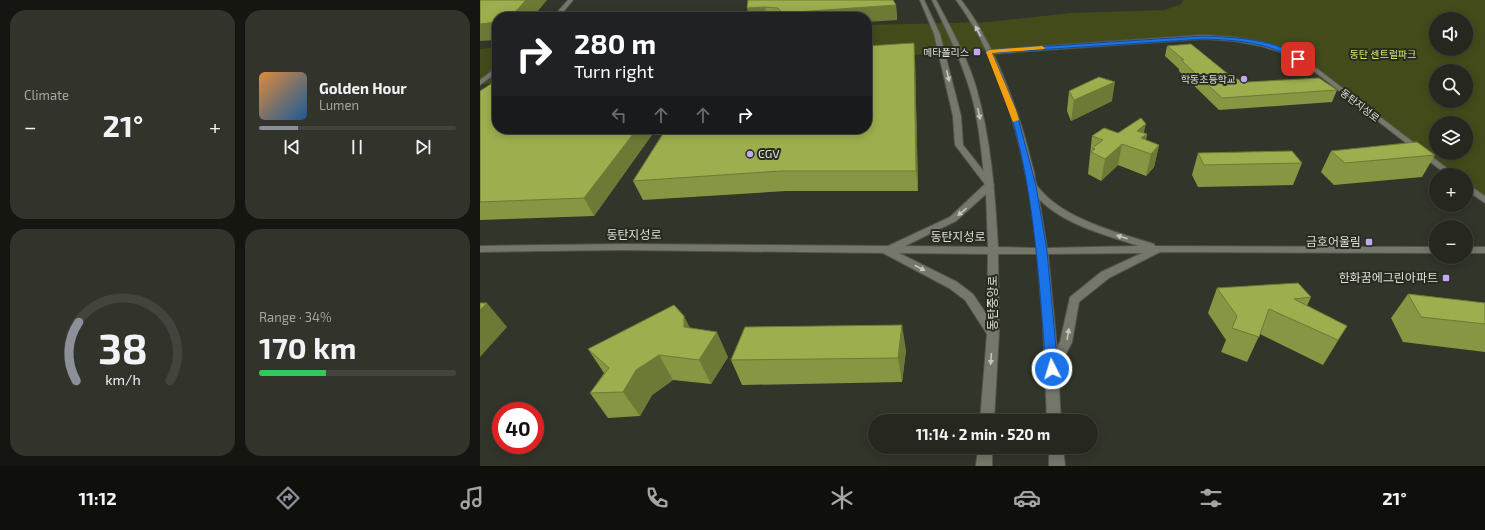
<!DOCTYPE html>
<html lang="en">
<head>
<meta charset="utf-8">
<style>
	:root { --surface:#26281f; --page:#32342c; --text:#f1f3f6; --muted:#a4a6a4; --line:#42443d; --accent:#8c9099 }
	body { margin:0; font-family:"Exo 2","Noto Sans KR",sans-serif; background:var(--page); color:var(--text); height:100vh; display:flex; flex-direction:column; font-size:15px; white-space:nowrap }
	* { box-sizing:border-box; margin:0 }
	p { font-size:13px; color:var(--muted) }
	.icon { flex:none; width:22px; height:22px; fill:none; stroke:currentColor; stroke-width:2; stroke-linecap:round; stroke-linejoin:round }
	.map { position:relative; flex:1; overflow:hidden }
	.side { display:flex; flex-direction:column; gap:10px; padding:10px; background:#151611; width:480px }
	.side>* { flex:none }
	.hud { position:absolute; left:12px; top:12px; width:380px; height:122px; border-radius:16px; box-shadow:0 2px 10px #0003,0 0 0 1px var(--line); background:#202124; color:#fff; overflow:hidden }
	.fabs { position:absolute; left:949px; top:12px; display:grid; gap:8px }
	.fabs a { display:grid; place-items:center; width:44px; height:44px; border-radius:50%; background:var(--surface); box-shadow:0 2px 10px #0003,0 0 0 1px var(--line); font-size:20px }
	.speed { position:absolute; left:12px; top:402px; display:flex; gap:8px; font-size:20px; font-weight:700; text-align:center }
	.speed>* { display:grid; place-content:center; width:52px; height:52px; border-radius:50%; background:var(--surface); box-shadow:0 2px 10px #0003,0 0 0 1px var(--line); line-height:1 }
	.speed .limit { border:6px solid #d22; background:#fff; color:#111 }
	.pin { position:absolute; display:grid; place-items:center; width:34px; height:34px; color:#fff; margin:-17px; border-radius:8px; box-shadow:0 2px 6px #0006 }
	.me { position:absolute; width:44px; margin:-22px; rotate:355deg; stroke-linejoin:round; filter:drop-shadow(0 0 3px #0008) }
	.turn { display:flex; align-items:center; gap:14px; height:84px; padding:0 16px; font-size:18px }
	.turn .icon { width:52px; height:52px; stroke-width:2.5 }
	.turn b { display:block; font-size:28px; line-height:34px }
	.lanes { display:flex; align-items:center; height:38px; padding:0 16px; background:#0003; justify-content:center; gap:20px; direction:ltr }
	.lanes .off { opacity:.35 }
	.big { font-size:30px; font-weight:700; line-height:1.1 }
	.side .tile { flex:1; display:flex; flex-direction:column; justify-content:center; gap:6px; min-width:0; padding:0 14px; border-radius:16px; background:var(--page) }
	.side .dial { align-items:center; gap:0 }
	.dial svg { height:104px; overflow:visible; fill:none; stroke:var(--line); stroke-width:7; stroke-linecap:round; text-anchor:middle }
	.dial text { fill:var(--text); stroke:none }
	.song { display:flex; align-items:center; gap:12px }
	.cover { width:48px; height:48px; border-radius:6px; background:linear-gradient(135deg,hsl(30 70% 55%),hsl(210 70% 35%)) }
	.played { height:4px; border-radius:2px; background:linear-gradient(90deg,var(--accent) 20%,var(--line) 20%) }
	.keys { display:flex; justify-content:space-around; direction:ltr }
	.heat { display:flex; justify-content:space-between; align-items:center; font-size:22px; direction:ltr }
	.charge { height:6px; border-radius:3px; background:linear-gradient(90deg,#34c759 34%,var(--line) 0) }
	.side .tiles { flex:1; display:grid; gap:10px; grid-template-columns:repeat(2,1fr) }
	.trip { position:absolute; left:388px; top:414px; width:230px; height:40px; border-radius:20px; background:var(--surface); box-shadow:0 2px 10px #0003,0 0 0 1px var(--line); font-weight:700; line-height:40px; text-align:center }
	.dock { display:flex; height:64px; justify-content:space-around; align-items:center; background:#0f100c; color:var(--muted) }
	.dock .icon { width:28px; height:28px }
	.dock .on { color:var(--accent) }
	.dock b { font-size:18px; color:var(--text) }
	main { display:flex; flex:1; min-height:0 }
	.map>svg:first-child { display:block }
	.green { fill:#434b1a; fill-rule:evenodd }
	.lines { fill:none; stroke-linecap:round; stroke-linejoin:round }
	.minor-casing { stroke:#51534a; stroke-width:2 }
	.tertiary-casing { stroke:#51534a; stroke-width:2 }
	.minor { fill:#74776a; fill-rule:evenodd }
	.tertiary { fill:#74776a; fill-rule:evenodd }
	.wall { fill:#869642 }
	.shaded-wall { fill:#6d7a36 }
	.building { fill:#9cae4d; stroke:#6d7a36 }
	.oneway { fill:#c4c6bd }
	.route { fill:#1a73e8; stroke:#114b97 }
	.slow { fill:#f59e0b }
	.poi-dot { fill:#c0a8f4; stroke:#282b20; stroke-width:1.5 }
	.labels { text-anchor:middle; stroke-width:4; stroke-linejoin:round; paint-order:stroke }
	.far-poi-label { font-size:10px; fill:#dfe0d9; stroke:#282b20; text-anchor:end }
	.far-park-label { font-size:10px; fill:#d4eb6c; stroke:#282b20 }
	.far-street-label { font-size:10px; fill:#dfe0d9; stroke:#282b20 }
	.poi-label { font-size:12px; fill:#dfe0d9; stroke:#282b20; text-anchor:end }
	.street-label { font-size:12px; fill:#dfe0d9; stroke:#282b20 }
</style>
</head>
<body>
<main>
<section class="side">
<div class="tiles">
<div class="tile"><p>Climate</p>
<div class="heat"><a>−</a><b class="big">21°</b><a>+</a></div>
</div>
<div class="tile">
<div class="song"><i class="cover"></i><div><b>Golden Hour</b><p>Lumen</p></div></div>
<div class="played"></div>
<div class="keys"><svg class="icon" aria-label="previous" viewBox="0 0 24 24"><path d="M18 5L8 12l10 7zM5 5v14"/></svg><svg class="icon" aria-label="pause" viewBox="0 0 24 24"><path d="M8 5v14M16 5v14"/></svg><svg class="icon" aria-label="next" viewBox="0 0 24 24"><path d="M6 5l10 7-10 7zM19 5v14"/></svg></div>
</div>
<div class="tile dial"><svg viewBox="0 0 100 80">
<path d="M14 69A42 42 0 1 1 86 69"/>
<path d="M14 69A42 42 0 0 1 16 24" stroke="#8c9099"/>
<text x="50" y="56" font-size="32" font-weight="700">38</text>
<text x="50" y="72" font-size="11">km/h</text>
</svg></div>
<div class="tile"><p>Range · 34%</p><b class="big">170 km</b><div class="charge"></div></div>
</div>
</section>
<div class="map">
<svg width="1005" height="466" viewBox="0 0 1005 466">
	<rect width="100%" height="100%" fill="#323529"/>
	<path class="green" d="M704 0H1005V200L986 186V175H972L837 71 809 53 782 44 723 37 387 58V25L508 22 591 13 684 10 700 5ZM956 19H986V49H956ZM956 71H986V101H956ZM956 123H986V153H956Z
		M17 47V84H0V49Z"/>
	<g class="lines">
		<defs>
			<path id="minor" d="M440 0H444L460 34 481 116 483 145 513 183 514 185 513 187H507L475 145 473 116 454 34Z
				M723 35 754 37 782 42 811 52 839 70 976 175H967L835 72 807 54 781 46 754 41 723 39 509 54 506 52 509 50Z
				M986 183 1005 196V203L986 190Z"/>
			<path id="tertiary" d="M88 0H93L79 17H73Z
				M452 0H456C470 26 488 59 496 87 511 139 515 193 518 247L557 248C548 166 526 67 476 0H481C508 34 529 87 542 128 547 143 550 158 554 172 555 177 555 183 558 187 583 219 636 232 674 244L675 246 956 247V253L680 252 629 278 599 302 592 342 578 370 581 421H567L563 324 557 254H518L519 333 514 421H500L507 334 485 300 469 288 403 253 141 250 0 252V246L141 244 408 246 470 217 505 184C501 151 499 116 488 84 479 55 465 27 452 0ZM506 194 508 247 425 246 476 221ZM559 199C584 225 626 235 659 246L567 248ZM419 253 508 254 507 315 493 294 477 282ZM662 253 621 272 590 297 580 342 577 348 568 254Z
				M17 67V72L0 85V80Z
				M986 247H1005V253H986Z
				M498 447H512V466H496Z
				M569 447H583L585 466H569Z"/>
		</defs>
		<use href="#minor" class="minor-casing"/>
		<use href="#tertiary" class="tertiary-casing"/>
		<use href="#minor" class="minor"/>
		<use href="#tertiary" class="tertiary"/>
	</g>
	<path class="wall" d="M268 0 416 5 417 20 387 17H270L267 8Z
		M687 46 753 78 768 82 857 90 852 102 739 110 699 71V69L685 56Z
		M435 59 438 191H306L163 200 153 181Z
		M0 91 17 129H176L114 216 0 220Z
		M589 91 632 101 591 121 587 111Z
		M638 133H664L667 134 666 140 679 145 674 167 666 176 638 165 621 181 608 174 612 136Z
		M851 151 955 155 942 177 854 185 841 172Z
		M718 153 822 163 813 185 718 187 712 175Z
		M737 288 831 297 827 306 867 326 843 365 780 334 767 362 741 352 746 340 728 313Z
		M928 294 1005 303V352L923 342 911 318Z
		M204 316 209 328 248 357 231 384 193 380 172 395 160 416 128 418 110 393 124 373 108 349Z
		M426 350 422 382 262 385 251 360Z"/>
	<path class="shaded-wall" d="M46 0H67L53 17H28Z
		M416 5 417 20 387 22V17H303L302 13Z
		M285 7 287 17H270L267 8Z
		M17 22V40L0 41V24Z
		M434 43 435 59 438 191 436 171Z
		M635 82 632 101 591 121 594 100Z
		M666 124 663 136 667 134 663 151 657 131Z
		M157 129H176L114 216 104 198Z
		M642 144 638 165 621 181 625 159Z
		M679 145 674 167 666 176 671 154Z
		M7 303 27 327 0 357V310Z
		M204 316 216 340 204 327Z
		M422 325 426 350 422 382 418 358Z
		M237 332 248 357 231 384 219 360Z
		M179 355 193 380 172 395 160 416 143 392 156 370Z"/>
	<path class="building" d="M0 0H46L37 10 28 17H17V22L0 24Z
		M268 0H413L416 5 302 13 298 8 285 7 267 8Z
		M434 43 436 171H301L153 181 186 129H387V46Z
		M711 44 753 78 768 82 839 78 857 90 742 98 701 60H704L687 46Z
		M619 77 635 82 594 100 589 91Z
		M17 80V129H157L104 198 0 202V91Z
		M661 118 666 124 657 131 667 134 661 138 679 145 671 154 642 144 625 159 611 152 615 149 612 148 623 140 612 136 624 128 638 133Z
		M937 142 955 155 865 163 851 151Z
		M812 151 822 163 724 165 718 153Z
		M818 283 831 297 814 299 867 326 858 340 789 309 779 337 752 328 757 316 737 288Z
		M928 294 1005 303V324L941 317Z
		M0 303H7L0 310Z
		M194 305 204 316V327L237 332 219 360 179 355 156 370 143 392 110 393 129 368 108 349Z
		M422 325 418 358 251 360 265 327Z"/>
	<defs><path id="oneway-solid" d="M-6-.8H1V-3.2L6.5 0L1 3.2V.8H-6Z"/></defs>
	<g class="oneway">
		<use href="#oneway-solid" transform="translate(498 31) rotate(-117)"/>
		<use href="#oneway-solid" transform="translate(468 76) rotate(77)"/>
		<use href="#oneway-solid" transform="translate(499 114) rotate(77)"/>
		<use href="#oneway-solid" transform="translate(482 212) rotate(141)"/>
		<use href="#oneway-solid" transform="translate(642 237) rotate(-162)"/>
		<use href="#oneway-solid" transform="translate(440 268) rotate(28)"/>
		<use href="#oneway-solid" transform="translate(588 334) rotate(-80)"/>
		<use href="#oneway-solid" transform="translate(511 359) rotate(94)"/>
	</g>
	<path class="route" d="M723 36C751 37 800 39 821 59L816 60C788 42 755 40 723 39L512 53 536 110 556 186 567 251 578 369 576 372 572 373 568 372 566 369C559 282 555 195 530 111 524 91 514 71 506 52L509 50Z"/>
	<path class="slow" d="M562 46 565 48 564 49 512 53 536 110 539 120 533 122 506 52 509 50Z"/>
	<g class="poi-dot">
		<rect x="493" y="48" width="8" height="8" rx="2"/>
		<circle cx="764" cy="79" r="4"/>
		<circle cx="270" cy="154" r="4"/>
		<rect x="885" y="238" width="8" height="8" rx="2"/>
		<rect x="962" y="274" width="8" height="8" rx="2"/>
	</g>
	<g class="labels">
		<g class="far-poi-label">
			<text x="489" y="56">메타폴리스</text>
			<text x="756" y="83">학동초등학교</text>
		</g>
		<g class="far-park-label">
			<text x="903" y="58">동탄 센트럴파크</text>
		</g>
		<g class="far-street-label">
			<text transform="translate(880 105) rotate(38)" y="4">동탄지성로</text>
		</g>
		<g class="poi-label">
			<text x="278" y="158" text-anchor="start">CGV</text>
			<text x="881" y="246">금호어울림</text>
			<text x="958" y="282">한화꿈에그린아파트</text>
		</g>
		<g class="street-label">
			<text x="154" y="239">동탄지성로</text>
			<text x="478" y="241">동탄지성로</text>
			<text transform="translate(513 303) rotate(-90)" y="4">동탄중앙로</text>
		</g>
	</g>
</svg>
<div class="fabs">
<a><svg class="icon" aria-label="sound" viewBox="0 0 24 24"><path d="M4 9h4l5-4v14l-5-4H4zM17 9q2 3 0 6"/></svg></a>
<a><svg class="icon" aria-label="search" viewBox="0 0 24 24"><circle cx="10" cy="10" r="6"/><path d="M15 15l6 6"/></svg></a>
<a><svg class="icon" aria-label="layers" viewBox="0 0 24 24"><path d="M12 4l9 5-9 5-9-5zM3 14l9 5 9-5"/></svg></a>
<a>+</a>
<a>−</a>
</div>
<div class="speed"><div class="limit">40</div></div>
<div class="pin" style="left:818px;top:59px;background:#d93025"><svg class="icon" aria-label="arrive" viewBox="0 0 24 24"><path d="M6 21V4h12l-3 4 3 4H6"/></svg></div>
<svg class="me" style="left:572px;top:369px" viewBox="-20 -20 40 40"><circle r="17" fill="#1a73e8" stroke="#fff" stroke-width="3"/><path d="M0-11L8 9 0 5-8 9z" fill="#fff"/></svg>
<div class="trip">11:14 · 2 min · 520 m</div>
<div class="hud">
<div class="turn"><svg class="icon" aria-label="right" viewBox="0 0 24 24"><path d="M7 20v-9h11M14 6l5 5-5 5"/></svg><div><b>280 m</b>Turn right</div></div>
<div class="lanes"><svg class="icon off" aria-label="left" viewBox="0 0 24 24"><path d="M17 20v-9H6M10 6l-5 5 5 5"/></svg><svg class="icon off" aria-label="ahead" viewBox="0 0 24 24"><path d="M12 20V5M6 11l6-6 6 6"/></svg><svg class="icon off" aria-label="ahead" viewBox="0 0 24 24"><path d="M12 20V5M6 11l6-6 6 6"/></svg><svg class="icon" aria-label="right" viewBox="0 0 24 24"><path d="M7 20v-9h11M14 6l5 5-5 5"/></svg></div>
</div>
</div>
</main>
<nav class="dock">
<b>11:12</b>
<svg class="icon on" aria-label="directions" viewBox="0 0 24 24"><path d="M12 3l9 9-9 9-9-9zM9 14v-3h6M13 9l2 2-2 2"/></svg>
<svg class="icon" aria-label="music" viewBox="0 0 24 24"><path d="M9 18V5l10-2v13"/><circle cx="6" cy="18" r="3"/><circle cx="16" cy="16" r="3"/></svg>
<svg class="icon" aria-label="phone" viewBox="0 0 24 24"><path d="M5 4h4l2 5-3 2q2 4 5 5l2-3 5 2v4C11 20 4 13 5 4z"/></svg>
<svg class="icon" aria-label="climate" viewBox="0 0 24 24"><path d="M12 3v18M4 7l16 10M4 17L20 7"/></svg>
<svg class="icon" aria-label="car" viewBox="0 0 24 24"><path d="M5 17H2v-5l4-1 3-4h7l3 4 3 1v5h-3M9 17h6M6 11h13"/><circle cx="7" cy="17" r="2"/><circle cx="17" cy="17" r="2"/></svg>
<svg class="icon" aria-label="filters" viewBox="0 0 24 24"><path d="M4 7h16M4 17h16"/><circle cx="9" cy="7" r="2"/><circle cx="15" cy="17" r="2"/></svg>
<b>21°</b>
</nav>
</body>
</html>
